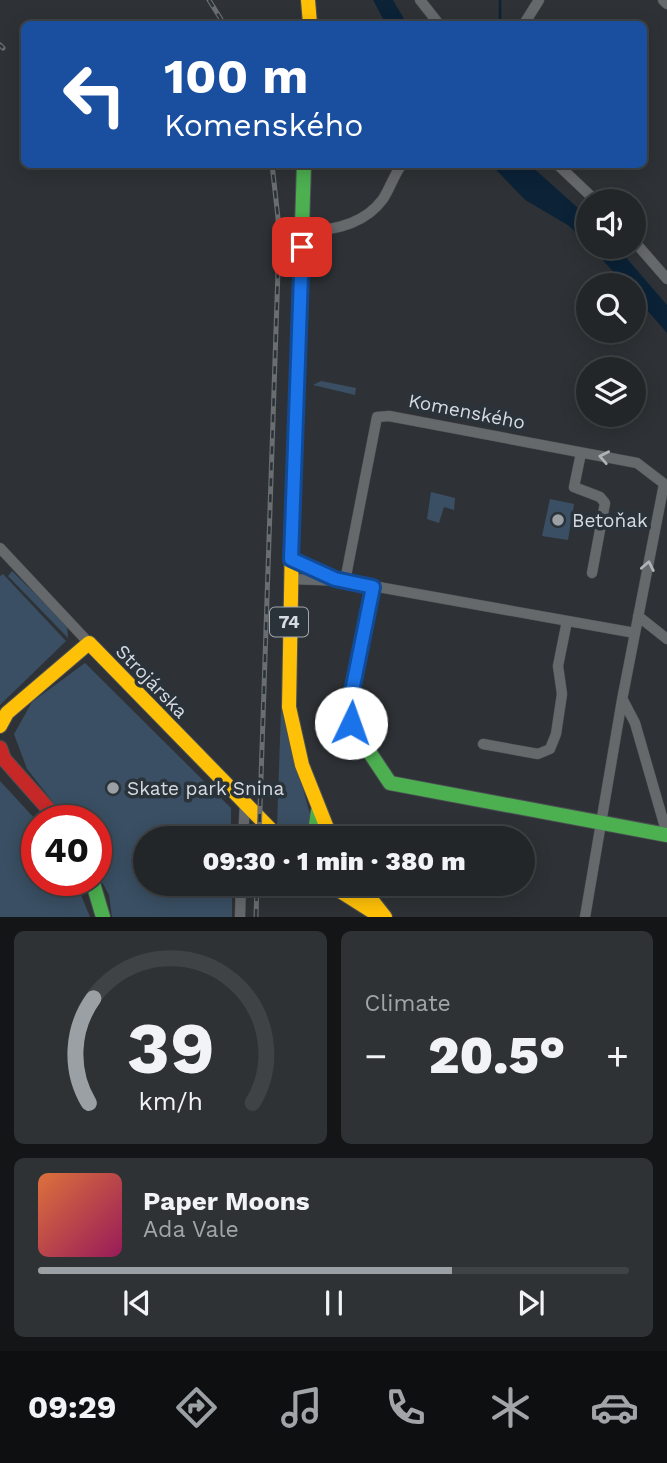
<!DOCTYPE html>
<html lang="en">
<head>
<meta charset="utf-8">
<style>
	:root { --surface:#222628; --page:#2e3234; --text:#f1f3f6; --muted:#a2a5a8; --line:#3f4345; --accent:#9ba0a5 }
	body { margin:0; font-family:"Work Sans",sans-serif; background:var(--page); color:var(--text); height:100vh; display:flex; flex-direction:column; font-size:26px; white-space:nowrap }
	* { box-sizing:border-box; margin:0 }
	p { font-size:23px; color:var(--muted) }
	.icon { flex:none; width:38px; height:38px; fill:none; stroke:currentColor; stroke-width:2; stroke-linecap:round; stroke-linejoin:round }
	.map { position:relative; height:917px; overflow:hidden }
	.details { display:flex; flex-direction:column; gap:14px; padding:14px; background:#131516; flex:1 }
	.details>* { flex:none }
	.hud { position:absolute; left:21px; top:21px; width:626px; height:147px; border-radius:10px; box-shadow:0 4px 18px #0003,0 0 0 2px var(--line); background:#1a4fa0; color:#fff; overflow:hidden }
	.buttons { position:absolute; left:576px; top:189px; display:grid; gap:14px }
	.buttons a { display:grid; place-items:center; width:70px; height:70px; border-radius:50%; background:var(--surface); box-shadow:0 4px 18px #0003,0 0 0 2px var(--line); font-size:35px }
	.speed { position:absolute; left:21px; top:805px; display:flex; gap:14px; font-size:35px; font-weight:700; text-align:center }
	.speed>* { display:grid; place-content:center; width:91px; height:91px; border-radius:50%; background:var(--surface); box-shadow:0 4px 18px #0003,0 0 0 2px var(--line); line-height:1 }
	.speed .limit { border:10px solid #d22; background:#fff; color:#111 }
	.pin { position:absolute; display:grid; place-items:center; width:60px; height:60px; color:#fff; margin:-30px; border-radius:14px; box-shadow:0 4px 10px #0006 }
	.me { position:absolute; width:77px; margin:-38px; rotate:3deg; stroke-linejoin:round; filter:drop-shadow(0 0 5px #0008) }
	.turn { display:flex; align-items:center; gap:24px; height:147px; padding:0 28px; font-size:32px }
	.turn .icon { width:91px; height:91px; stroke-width:2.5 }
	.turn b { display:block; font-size:49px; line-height:60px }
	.big { font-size:52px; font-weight:800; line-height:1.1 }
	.details .tile { flex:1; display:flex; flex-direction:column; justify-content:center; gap:10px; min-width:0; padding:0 24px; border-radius:10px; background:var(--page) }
	.details .dial { align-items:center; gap:0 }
	.dial svg { height:182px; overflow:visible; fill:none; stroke:var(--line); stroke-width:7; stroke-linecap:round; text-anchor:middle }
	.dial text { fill:var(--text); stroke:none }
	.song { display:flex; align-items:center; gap:21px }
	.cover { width:84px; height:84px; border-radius:10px; background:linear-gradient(135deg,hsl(20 70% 55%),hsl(330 70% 35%)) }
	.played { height:7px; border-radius:4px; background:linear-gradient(90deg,var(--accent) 70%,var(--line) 70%) }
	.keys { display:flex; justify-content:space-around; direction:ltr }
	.heat { display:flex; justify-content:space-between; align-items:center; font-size:38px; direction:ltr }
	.details .tiles { flex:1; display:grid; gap:14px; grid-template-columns:1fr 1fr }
	.tile:last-child { grid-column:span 2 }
	.trip { position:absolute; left:133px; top:826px; width:402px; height:70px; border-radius:35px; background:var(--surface); box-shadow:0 4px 18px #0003,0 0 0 2px var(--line); font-weight:800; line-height:70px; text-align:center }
	.tab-bar { display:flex; height:112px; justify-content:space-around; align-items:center; background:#0e0f10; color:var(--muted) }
	.tab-bar .icon { width:49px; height:49px }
	.tab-bar .active { color:var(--accent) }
	.tab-bar b { font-size:32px; color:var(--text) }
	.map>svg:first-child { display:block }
	.green { fill:#3a4f63 }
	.water { fill:#0b2237 }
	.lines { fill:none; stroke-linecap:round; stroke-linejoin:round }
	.stream { stroke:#0b2237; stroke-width:2.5 }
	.river { stroke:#0b2237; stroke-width:18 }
	.street-casing { stroke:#4c5054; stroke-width:11 }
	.fast-casing { stroke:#4c5054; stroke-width:16 }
	.slow-casing { stroke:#4c5054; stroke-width:16 }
	.jam-casing { stroke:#4c5054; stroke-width:16 }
	.street { stroke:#66696c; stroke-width:10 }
	.fast { stroke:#4caf50; stroke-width:14 }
	.slow { stroke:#ffc107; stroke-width:14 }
	.jam { stroke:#c62828; stroke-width:14 }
	.rail-casing { stroke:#6a6e71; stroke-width:5 }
	.rail { stroke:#2a323a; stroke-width:2.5; stroke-dasharray:8; stroke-linecap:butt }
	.oneway { stroke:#afb3b8 }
	.route-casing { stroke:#114b97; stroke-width:18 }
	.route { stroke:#1a73e8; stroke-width:12 }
	.poi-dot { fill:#9ba0a5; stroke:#2a323a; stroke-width:2.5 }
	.labels { text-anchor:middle; stroke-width:7; stroke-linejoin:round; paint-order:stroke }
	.shield { fill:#2a323a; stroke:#a2a8af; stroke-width:2 }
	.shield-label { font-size:18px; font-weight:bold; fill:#d6dbe1 }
	.street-label { font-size:19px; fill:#d6dbe1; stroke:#2a323a }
	.poi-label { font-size:19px; fill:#d6dbe1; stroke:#2a323a; text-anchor:start }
</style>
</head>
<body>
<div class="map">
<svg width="667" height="917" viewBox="0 0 667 917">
	<rect width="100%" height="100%" fill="#2e3236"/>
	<path class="green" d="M321 381 356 388 355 395 313 385Z
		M431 492 455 498 454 510 444 507 439 523 427 519Z
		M550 499 574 504 568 540 542 536Z
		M12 571 67 625 68 638 8 576Z
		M3 574 66 641 0 705V576Z
		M85 663 231 808V838H145V884H232V917H112L109 895 96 871V821H68L27 769 14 734 32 702Z
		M281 709 311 818 307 831 294 837 277 828Z
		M0 781 37 821V880H75L90 917H0Z"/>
	<path class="water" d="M373 0H393L407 24H386Z
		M501 165H530L588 217V243Z
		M591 247H617L667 305V333L634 295V285H625Z"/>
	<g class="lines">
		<path class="stream" d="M500 0V18"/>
		<path class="river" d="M503 164 531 193 577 220 588 235"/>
		<defs>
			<path id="street" d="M420 0 439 24
				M663 0 667 4
				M524 24 539 0
				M557 164 596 201
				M303 231C333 231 364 225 383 199 390 188 394 175 402 164
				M634 241 667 279
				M581 453 574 487 600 497 605 503 592 573
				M0 548 89 643
				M291 559 331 577
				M290 579 345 581 635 633
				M345 581 377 417 389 416 637 463 667 486
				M638 616 667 639
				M623 700 635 723 667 834
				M483 744 538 754 550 749 556 734 562 694 558 666 567 621
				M243 838 245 803
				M240 917 241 884
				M585 917 622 700 664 484"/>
			<path id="fast" d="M292 539 304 164
				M373 587 349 706 350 723 390 783 667 835
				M309 838 315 831 318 811
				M92 880 103 917"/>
			<path id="slow" d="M308 0 310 24
				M292 539 289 707 302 765 331 838
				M0 726 7 713 89 643 279 838
				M329 884 381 917
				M359 884 385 917"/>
			<path id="jam" d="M0 748 4 759 59 821"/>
		</defs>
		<use href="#street" class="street-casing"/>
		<use href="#fast" class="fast-casing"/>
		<use href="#slow" class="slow-casing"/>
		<use href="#jam" class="jam-casing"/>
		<use href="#street" class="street"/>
		<use href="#fast" class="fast"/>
		<use href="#slow" class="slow"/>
		<use href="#jam" class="jam"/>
		<defs>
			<path id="rail" d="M209 0 224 24
				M0 45 3 48
				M259 838 278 270V218L272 164
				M256 917 257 884"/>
		</defs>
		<use href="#rail" class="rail-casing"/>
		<use href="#rail" class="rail"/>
	</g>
	<defs><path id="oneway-chevron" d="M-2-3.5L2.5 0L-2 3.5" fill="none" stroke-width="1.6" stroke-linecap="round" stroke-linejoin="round" transform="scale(1.75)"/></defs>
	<g class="oneway">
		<use href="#oneway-chevron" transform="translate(604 457) rotate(-169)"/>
		<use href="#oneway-chevron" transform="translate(648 566) rotate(-79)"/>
	</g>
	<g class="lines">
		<defs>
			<path id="route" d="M302 247 291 559 335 579 373 587 349 706 351 723"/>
		</defs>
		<use href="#route" class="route-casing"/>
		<use href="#route" class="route"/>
	</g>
	<g class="poi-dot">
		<circle cx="558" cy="520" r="7"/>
		<circle cx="113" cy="788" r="7"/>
	</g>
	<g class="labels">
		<rect class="shield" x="270" y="607.5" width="38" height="29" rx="5"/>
		<g class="shield-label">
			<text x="289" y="628">74</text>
		</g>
		<g class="street-label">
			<text transform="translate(467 411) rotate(11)" y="7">Komenského</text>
			<text transform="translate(152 681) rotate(46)" y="7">Strojárska</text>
		</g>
		<g class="poi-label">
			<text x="572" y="527">Betoňak</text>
			<text x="127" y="795">Skate park Snina</text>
		</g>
	</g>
</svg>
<div class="buttons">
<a><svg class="icon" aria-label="sound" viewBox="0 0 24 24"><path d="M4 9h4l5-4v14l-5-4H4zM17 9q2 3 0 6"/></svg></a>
<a><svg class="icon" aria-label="search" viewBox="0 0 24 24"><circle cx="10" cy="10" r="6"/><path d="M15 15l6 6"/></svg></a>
<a><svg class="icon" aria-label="layers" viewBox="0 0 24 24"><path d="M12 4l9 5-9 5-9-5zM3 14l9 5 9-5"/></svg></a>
</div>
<div class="speed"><div class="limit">40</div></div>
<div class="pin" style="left:302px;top:247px;background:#d93025"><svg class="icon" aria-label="arrive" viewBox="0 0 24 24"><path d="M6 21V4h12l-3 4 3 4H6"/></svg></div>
<svg class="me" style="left:351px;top:723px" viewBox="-20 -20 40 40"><circle r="19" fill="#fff"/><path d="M0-13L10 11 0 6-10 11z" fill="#1a73e8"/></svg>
<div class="trip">09:30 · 1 min · 380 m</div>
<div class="hud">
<div class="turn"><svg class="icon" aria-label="left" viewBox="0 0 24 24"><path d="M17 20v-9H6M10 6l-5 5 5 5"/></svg><div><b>100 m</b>Komenského</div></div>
</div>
</div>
<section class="details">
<div class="tiles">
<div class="tile dial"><svg viewBox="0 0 100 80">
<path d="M14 69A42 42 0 1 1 86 69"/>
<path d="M14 69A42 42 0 0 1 16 23" stroke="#9ba0a5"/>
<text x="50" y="56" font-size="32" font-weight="700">39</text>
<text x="50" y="72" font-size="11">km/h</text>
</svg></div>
<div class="tile"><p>Climate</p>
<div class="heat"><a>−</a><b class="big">20.5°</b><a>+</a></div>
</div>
<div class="tile">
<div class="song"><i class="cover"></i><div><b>Paper Moons</b><p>Ada Vale</p></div></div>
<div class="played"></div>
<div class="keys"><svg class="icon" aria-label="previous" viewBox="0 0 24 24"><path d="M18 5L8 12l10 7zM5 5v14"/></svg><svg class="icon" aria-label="pause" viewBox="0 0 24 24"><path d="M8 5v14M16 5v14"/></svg><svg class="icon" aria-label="next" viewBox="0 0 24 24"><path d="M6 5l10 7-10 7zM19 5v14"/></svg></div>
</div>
</div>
</section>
<nav class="tab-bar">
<b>09:29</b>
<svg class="icon active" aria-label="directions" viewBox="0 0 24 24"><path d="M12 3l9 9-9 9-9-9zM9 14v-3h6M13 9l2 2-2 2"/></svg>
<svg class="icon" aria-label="music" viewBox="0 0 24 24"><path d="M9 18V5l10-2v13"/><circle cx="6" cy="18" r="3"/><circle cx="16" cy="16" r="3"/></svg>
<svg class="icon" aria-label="phone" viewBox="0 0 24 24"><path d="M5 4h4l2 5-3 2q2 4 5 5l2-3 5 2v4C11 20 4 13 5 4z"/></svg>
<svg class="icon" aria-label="climate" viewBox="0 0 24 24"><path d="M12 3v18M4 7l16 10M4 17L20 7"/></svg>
<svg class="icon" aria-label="car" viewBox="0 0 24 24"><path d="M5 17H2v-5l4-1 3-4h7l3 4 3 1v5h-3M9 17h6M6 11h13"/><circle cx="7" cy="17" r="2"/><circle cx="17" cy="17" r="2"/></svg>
</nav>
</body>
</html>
